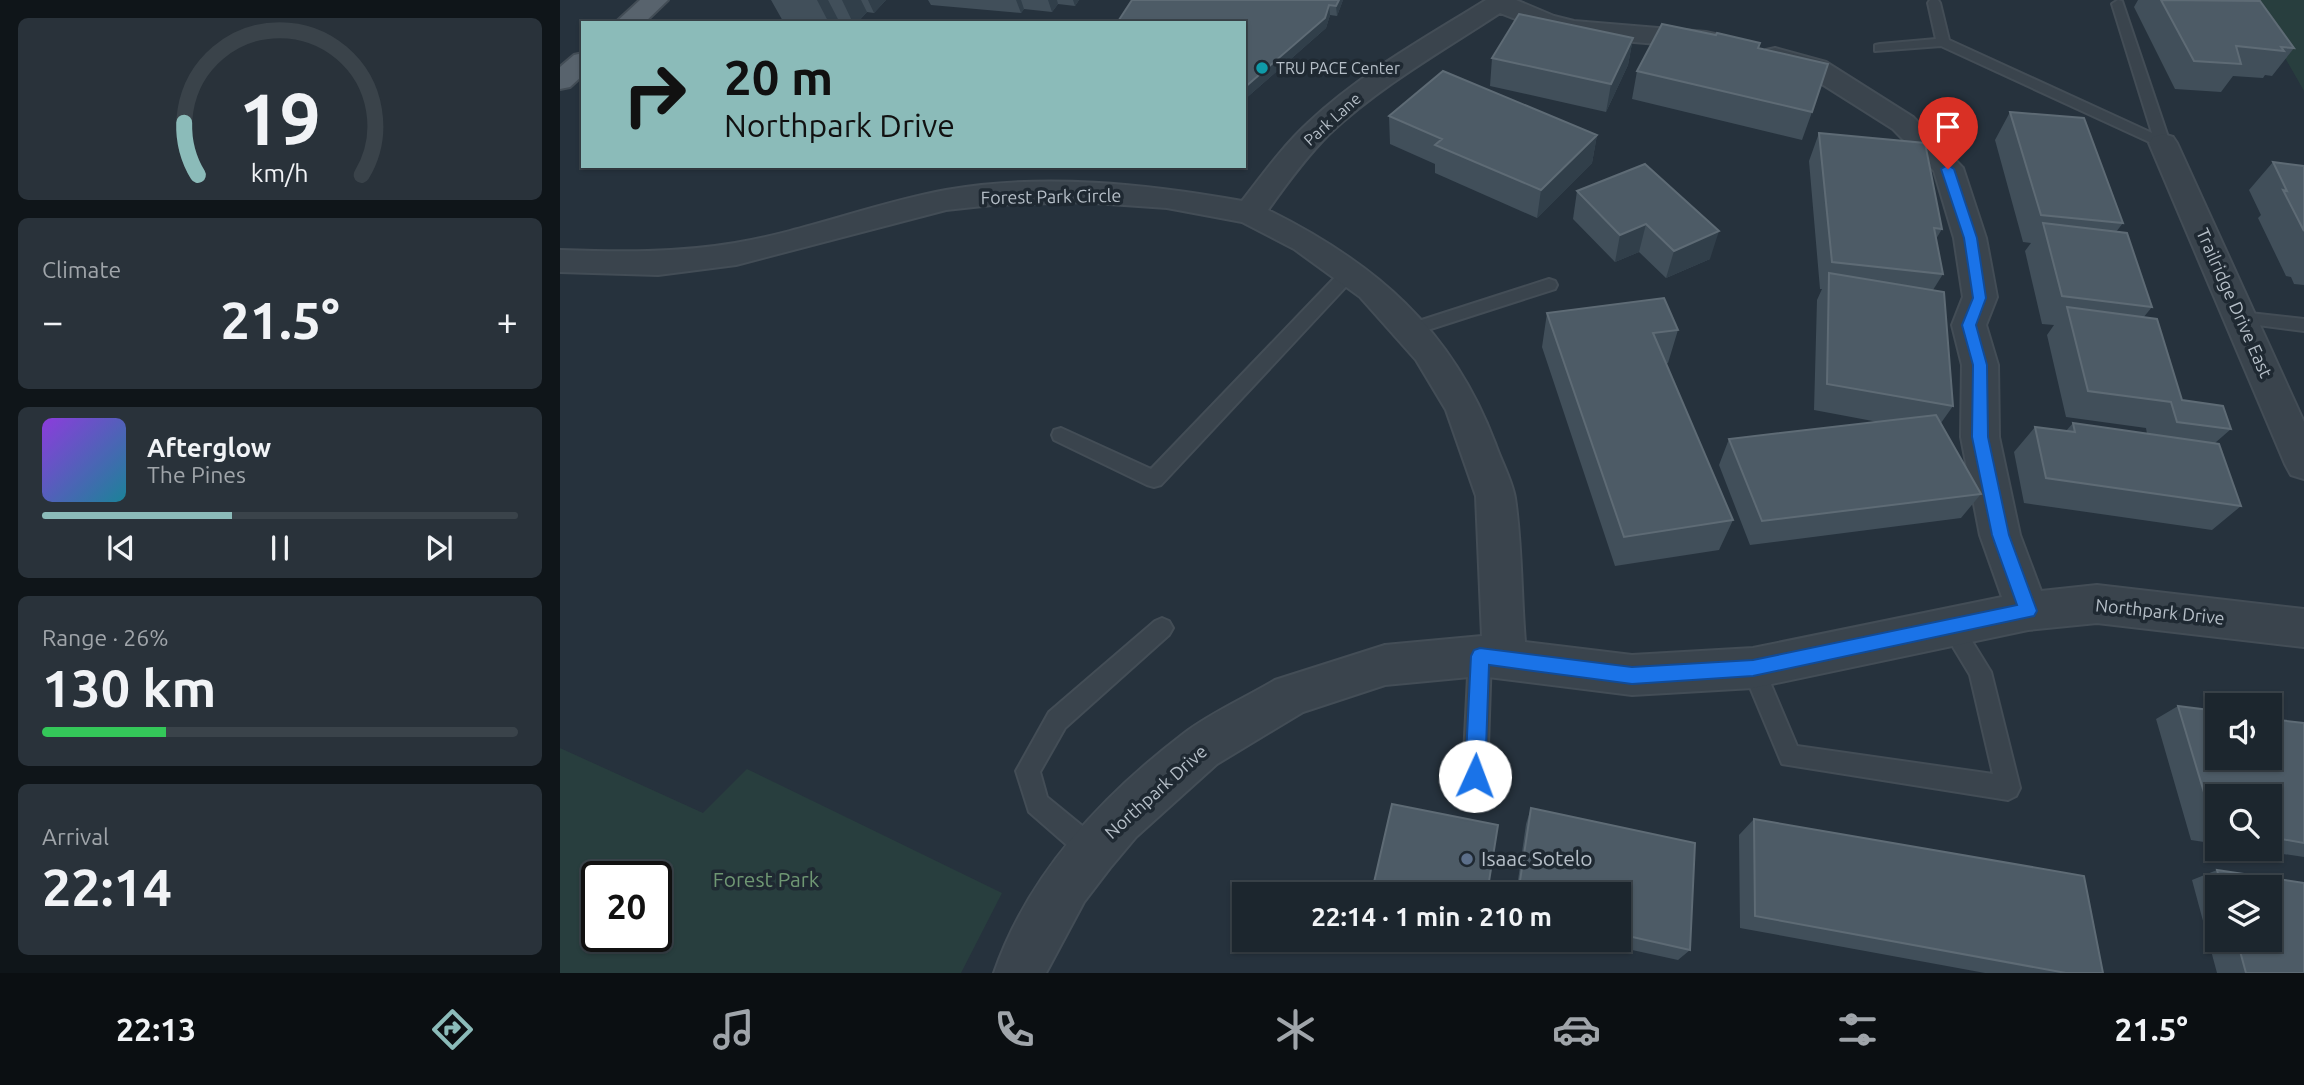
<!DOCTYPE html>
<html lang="en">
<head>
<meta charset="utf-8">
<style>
	:root { --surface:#1c262e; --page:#29323a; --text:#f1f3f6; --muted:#a0a5aa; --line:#3a434a; --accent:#8bbbb9 }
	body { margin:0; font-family:Ubuntu,sans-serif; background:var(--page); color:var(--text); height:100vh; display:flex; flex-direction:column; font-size:26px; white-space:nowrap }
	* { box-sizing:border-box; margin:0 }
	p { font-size:23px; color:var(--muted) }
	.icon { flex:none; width:38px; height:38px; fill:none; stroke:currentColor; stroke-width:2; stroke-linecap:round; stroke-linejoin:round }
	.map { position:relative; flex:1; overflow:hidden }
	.side { display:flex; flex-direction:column; gap:18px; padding:18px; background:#0f1519; width:560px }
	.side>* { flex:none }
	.top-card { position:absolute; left:21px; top:21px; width:665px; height:147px; border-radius:0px; box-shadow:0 2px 5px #0004,0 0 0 2px var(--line); background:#8bbbb9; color:#111; overflow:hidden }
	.tools { position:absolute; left:1645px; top:693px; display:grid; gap:14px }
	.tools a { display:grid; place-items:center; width:77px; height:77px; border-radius:0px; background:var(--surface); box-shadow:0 2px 5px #0004,0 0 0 2px var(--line); font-size:35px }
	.speed { position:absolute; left:21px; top:861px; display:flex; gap:14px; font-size:35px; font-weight:700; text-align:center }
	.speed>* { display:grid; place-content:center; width:91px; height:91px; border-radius:50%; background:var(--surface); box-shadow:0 2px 5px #0004,0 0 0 2px var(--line); line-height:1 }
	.speed .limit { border:4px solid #111; border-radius:10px; background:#fff; color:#111 }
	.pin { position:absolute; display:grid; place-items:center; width:60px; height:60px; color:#fff; margin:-72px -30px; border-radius:50% 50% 50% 0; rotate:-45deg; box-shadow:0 0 7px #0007 }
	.pin .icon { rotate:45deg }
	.me { position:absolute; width:77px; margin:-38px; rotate:2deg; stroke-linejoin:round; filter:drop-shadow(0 0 5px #0008) }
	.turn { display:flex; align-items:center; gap:24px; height:147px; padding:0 28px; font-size:32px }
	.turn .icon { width:91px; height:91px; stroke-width:2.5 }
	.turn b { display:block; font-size:49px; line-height:60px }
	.big { font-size:52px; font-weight:700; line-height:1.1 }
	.side .widget { flex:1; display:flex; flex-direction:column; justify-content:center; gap:10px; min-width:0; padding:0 24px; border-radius:10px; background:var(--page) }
	.side .dial { align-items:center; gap:0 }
	.dial svg { height:182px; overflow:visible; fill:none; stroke:var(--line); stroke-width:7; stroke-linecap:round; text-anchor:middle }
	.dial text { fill:var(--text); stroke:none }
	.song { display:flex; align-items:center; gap:21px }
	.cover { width:84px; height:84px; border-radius:10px; background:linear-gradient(135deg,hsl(270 70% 55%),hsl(190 70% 35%)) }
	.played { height:7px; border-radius:4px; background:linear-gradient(90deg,var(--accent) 40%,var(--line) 40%) }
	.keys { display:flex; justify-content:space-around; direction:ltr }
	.heat { display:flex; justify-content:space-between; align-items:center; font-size:38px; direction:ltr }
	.charge { height:10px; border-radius:5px; background:linear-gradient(90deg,#34c759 26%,var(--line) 0) }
	.trip { position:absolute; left:672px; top:882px; width:399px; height:70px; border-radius:0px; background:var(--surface); box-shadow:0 2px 5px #0004,0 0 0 2px var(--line); font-weight:700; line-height:70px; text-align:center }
	.tabs { display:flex; height:112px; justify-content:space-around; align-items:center; background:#0b0f12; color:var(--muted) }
	.tabs .icon { width:49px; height:49px }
	.tabs .current { color:var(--accent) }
	.tabs b { font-size:32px; color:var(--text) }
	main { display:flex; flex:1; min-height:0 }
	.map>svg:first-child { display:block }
	.green { fill:#283e3e; fill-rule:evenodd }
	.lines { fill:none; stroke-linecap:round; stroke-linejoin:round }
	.lane-casing { stroke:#434d56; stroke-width:4 }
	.street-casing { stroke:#434d56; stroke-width:4 }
	.primary-casing { stroke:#434d56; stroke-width:4 }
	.lane { fill:#3a444d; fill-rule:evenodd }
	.street { fill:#3a444d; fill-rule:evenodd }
	.primary { fill:#58636d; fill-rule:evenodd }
	.wall { fill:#414f5a; fill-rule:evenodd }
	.shaded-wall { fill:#313f4a }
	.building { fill:#4d5b66; stroke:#5e6b75; stroke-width:2 }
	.route { fill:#1a73e8; stroke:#114b97; stroke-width:2 }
	.culture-dot { fill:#0f9aa8; stroke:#1f2932; stroke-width:2.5 }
	.service-dot { fill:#5c6f8a; stroke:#1f2932; stroke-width:2.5 }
	.labels { text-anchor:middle; stroke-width:7; stroke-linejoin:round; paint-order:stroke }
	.far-poi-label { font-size:16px; fill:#b6bfc8; stroke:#1f2932; text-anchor:start }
	.far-street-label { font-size:16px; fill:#b6bfc8; stroke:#1f2932 }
	.street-label { font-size:18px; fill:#b6bfc8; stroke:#1f2932 }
	.near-poi-label { font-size:21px; fill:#b6bfc8; stroke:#1f2932; text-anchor:start }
	.near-park-label { font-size:21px; fill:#6f9773; stroke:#1f2932 }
</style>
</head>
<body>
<main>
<section class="side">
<div class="widget dial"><svg viewBox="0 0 100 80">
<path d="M14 69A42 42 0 1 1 86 69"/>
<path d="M14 69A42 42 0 0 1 8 46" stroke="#8bbbb9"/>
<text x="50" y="56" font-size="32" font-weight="700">19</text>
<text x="50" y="72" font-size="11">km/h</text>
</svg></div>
<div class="widget"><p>Climate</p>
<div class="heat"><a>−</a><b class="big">21.5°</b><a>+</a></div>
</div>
<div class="widget">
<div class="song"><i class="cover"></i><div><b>Afterglow</b><p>The Pines</p></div></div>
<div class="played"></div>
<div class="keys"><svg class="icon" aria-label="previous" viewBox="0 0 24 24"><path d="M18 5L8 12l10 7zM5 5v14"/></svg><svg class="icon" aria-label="pause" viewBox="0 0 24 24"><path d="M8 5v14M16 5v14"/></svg><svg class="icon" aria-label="next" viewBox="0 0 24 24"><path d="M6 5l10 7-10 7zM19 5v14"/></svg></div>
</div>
<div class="widget"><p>Range · 26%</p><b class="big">130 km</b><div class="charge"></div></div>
<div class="widget"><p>Arrival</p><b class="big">22:14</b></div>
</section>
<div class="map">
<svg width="1744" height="973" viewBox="0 0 1744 973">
	<rect width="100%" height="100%" fill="#26323d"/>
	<path class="green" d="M1692 0H1744V91Z
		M0 748 143 813 187 769 442 893 401 973H0ZM37 877H96V936H37Z"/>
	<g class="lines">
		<defs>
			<path id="lane" d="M1370 0H1378L1380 3 1389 40 1592 133 1552 4 1558 0 1562 1 1610 143 1608 146H1598L1381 46 1315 51V45L1320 44 1376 39 1368 3Z
				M789 267 797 273 795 277 601 485 594 487 587 485 494 440 492 435 494 430 501 428 591 469 783 269Z
				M989 279 995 281 997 285 995 289 849 336 840 330 843 326Z
				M1681 312 1744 319V331L1675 322 1673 318Z
				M1392 617 1399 620 1431 672 1460 788 1456 796 1448 800 1222 764 1182 668 1185 661 1193 658 1201 661 1237 746 1433 774 1410 675 1381 627 1385 620Z
				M602 618 609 621 613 628 609 635 505 728 480 772 487 797 542 842 545 851 542 860 533 863 524 860 469 812 456 771 489 712 595 621Z
				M920 646 928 649 931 656 927 776 923 784 915 788 907 784 903 776 909 656 912 649Z"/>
			<path id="street" d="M926 0H956L994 16 1014 21 1146 32 1155 34 1159 40 1155 46 1146 48 1014 37 976 27 940 13C882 51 820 86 769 134 746 157 727 183 708 210 815 263 892 329 935 443 941 461 952 480 955 498 962 545 961 594 965 642L1072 655 1193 648 1442 597 1420 535 1401 437 1402 365 1392 325 1403 297 1394 238 1374 171 1333 129 1246 74 1206 62 1202 56 1206 50 1215 48 1266 62 1353 117 1403 168 1426 238 1437 297 1426 325 1438 365 1439 437 1460 535 1481 591 1537 585 1744 609V647L1537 623 1468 630 1193 688 1072 695 920 676 825 685 743 712 657 764 576 837 550 868 524 902 486 973H434C468 874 542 796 623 734 650 713 685 698 715 680L825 645 922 636 916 496 886 410 856 360 800 297 734 249 682 222 607 208 521 202 432 205 386 210 176 265 98 275 0 272V250C59 252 116 253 175 243 246 231 315 203 386 190 484 173 586 184 682 201 703 174 723 146 748 123 801 73 865 38 926 0Z
				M1603 134 1613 137 1617 143 1744 422V479L1731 475 1725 464 1589 143 1593 137Z"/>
			<path id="primary" d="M80 0H108L84 23H55Z
				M23 53V75L10 87 0 89V67L14 55Z"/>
		</defs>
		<use href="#lane" class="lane-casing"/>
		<use href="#street" class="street-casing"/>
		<use href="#primary" class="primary-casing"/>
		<use href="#lane" class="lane"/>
		<use href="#street" class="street"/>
		<use href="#primary" class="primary"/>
	</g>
	<path class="wall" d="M211 0H326L314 13 307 12 297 23H224Z
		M368 0H519L515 6 498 4 492 12 464 9 461 13 371 5Z
		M572 0H783L777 16 770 15 766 28 684 100V23Z
		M1578 0H1601L1734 48 1712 76 1705 75 1703 78 1673 76 1661 92 1615 89 1574 7Z
		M1156 35 1200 43 1199 49 1252 112 1242 140 1072 99 1077 71Z
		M1073 38 1068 65 1046 112 930 86 932 58Z
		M1450 112 1563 223 1556 232 1592 307 1583 318 1622 400 1671 429 1655 443 1681 506 1652 530 1464 503 1454 452 1475 427 1506 431 1513 423 1587 434 1586 428 1506 417 1487 335 1494 325 1482 324 1465 251 1471 243 1463 242 1435 140Z
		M829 116 1037 135 1032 163 977 218 875 173V164L830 144Z
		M1259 133 1382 229 1376 239 1383 274 1373 290 1393 406 1381 423 1421 494 1401 518 1190 545 1159 465 1169 439 1318 422 1254 410 1257 300 1262 289H1260L1249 161Z
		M1713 162 1744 166V285L1734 284 1731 277 1726 276 1698 218 1701 215 1689 190Z
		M1085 164 1150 259 1106 278 1079 252 1055 262 1013 219 1017 191Z
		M987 313 1118 330 1108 363 1106 364 1173 520 1159 550 1055 566 982 347Z
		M1618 706 1744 723V857L1690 849H1710V796H1657V844L1631 840 1596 719Z
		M971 808 1130 950 1118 960 1026 940H1059V894H956L966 824Z
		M1194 819 1543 973H1425L1180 928 1179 835Z
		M1657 870 1744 883V973H1657L1632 880ZM1657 887H1710V940H1657Z
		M812 891 927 894H813Z"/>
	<path class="shaded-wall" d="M257 0H268L280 23H269Z
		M282 0H301L307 12 297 23H293Z
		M308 0H326L314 13Z
		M456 0H461L464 9 461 13Z
		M488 0H497L498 4 492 12Z
		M513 0H519L515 6Z
		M779 0H783L777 16 776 6Z
		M769 5 770 15 766 28 684 100V88Z
		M1073 38 1068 65 1046 112 1051 84Z
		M1037 135 1032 163 977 218 981 190Z
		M1086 224 1079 252 1055 262 1060 235Z
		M1159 231 1150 259 1106 278 1114 251Z"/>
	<path class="building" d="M572 0H779L776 6 769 5 765 18 684 88V23H557Z
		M1601 0 1700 1 1734 48 1721 47 1724 51 1676 46 1681 64 1634 61Z
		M959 14 1073 38 1051 84 932 58Z
		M1102 24 1156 35 1157 33 1200 43 1198 48 1268 64 1252 112 1077 71Z
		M883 71 1037 135 981 190 875 145 882 139 829 116Z
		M1450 112 1524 118 1563 223 1481 215Z
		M1259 133 1365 143 1382 229 1374 228 1383 274 1272 262Z
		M1713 162 1744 166V231L1723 190 1727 191Z
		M1085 164 1159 231 1114 251 1086 224 1060 235 1017 191Z
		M1483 223 1567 233 1592 307 1502 296Z
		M1269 273 1384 292 1393 406 1267 384Z
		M1104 298 1118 330 1093 333 1173 520 1064 537 987 313Z
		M1507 307 1597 319 1622 400 1663 406 1671 429 1617 422 1611 402 1528 391Z
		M1376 415 1421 494 1202 521 1169 439Z
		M1513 423 1659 444 1681 506 1486 478 1475 427 1515 432Z
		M1618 706 1657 711V758H1710V719L1744 723V843L1710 837V796H1657V829H1655Z
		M832 804 938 825 927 894H829L812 891Z
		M971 808 1135 843 1130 950 1059 934V894H958Z
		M1194 819 1524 876 1543 973H1506L1195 916Z
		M1657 870 1744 883V973H1686L1677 940H1710V887H1662Z"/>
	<path class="route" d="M1388 165 1394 169 1417 238 1426 298 1416 325 1427 365 1428 437 1449 535 1477 611 1474 616 1193 676 1072 684 929 665 925 776 922 783 915 786 908 783 905 776 911 656 914 650 920 648 1072 667 1193 660 1457 605 1432 535 1412 437 1413 365 1402 325 1413 298 1404 238 1381 169Z"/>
	<circle class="culture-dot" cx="702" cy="68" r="7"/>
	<circle class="service-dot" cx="907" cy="859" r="7"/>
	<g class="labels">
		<g class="far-poi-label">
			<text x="716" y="74">TRU PACE Center</text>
		</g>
		<g class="far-street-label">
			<text transform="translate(772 119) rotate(-42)" y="6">Park Lane</text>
		</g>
		<g class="street-label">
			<text transform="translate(491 197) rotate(-1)" y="6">Forest Park Circle</text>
			<text transform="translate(1674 303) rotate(66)" y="6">Trailridge Drive East</text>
			<text transform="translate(1600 612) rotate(6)" y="6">Northpark Drive</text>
			<text transform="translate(596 792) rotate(-42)" y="6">Northpark Drive</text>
		</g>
		<g class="near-poi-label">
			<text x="921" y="866">Isaac Sotelo</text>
		</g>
		<g class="near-park-label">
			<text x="206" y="887">Forest Park</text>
		</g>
	</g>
</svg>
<div class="tools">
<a><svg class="icon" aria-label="sound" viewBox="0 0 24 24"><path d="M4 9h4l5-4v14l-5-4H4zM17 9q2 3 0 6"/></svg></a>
<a><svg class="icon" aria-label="search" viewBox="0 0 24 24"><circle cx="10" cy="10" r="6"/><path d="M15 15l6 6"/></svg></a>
<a><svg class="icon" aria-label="layers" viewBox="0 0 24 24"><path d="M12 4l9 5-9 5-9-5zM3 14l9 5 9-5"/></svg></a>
</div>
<div class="speed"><div class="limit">20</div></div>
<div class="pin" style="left:1388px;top:169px;background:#d93025"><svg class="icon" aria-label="arrive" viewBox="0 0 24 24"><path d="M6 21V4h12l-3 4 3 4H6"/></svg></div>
<svg class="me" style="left:915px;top:776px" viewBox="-20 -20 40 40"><circle r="19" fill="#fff"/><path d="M0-13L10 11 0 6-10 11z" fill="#1a73e8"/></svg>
<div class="trip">22:14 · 1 min · 210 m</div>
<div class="top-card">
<div class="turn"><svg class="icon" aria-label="right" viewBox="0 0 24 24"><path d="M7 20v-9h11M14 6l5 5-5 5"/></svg><div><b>20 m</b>Northpark Drive</div></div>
</div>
</div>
</main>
<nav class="tabs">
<b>22:13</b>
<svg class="icon current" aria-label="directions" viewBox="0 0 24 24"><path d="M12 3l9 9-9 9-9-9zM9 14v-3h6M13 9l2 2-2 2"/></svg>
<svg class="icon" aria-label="music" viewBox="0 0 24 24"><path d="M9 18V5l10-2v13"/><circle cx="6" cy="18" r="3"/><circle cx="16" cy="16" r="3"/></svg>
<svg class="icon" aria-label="phone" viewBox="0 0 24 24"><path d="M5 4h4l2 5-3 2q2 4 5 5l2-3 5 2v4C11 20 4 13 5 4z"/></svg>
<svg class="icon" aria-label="climate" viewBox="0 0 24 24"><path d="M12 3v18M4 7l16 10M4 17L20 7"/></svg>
<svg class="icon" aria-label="car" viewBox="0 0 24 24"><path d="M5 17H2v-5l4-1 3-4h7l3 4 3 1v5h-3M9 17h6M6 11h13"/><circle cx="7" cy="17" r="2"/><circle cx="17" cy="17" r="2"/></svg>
<svg class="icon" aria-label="filters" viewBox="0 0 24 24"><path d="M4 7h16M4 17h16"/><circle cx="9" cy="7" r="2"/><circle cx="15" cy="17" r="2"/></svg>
<b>21.5°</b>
</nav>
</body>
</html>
